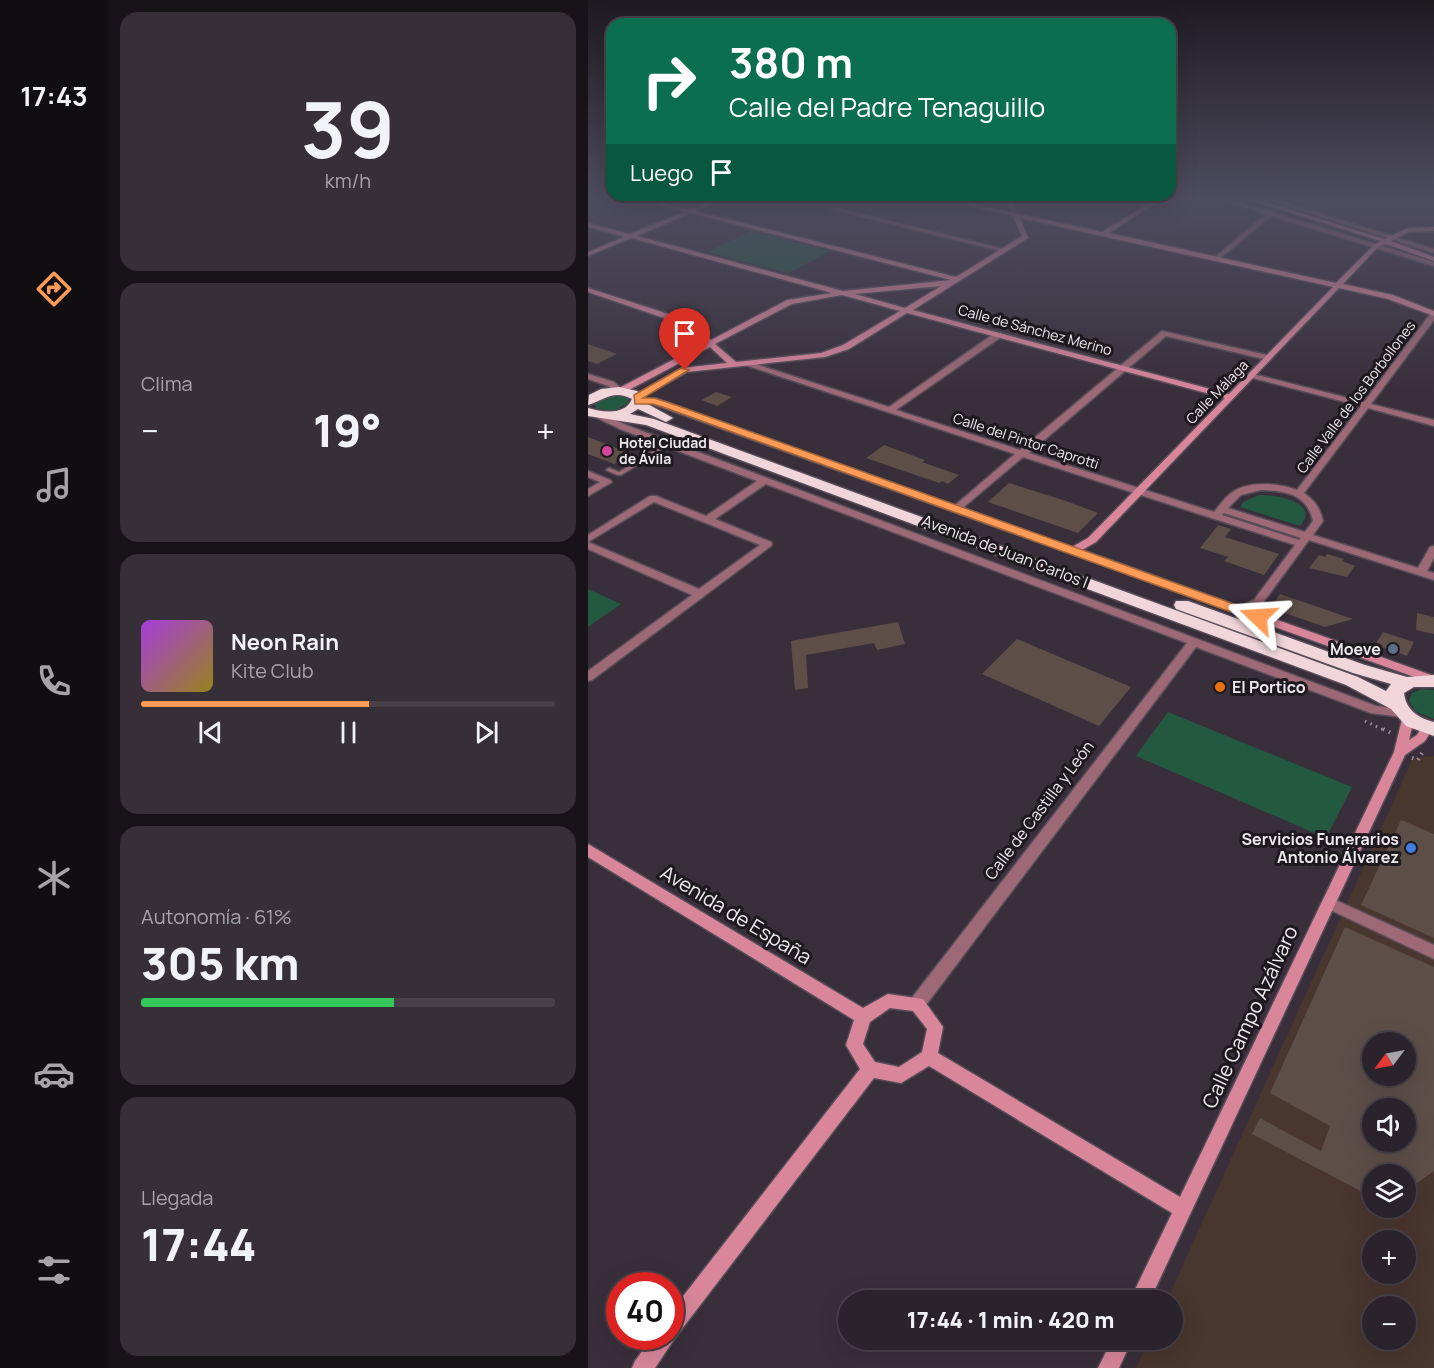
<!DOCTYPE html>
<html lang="es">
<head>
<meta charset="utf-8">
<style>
	:root { --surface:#2b232c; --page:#372f38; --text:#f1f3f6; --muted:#a6a4a9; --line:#474048; --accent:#fe9c57 }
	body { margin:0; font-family:Manrope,sans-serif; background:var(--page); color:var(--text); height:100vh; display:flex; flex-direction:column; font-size:22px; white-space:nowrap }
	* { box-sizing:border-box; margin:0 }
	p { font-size:20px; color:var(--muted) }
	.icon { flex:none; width:33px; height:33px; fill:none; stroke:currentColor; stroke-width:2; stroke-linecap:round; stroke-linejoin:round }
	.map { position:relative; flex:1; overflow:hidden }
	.drawer { display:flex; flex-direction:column; gap:12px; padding:12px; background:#181318; width:480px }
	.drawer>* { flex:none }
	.top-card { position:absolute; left:18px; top:18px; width:570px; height:183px; border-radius:18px; box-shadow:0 6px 24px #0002,0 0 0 2px var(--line); background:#0b6e4f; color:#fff; overflow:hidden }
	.needle { width:39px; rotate:238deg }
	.controls { position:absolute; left:774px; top:1032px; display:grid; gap:12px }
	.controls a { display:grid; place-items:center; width:54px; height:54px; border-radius:50%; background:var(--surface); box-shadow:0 6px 24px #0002,0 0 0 2px var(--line); font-size:30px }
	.speed { position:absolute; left:18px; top:1272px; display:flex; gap:12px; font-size:30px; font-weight:700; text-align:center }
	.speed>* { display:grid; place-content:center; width:78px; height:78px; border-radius:50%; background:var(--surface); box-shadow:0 6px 24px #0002,0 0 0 2px var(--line); line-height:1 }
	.speed .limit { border:9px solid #d22; background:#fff; color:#111 }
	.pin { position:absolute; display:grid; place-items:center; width:51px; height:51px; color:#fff; margin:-62px -26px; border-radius:50% 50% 50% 0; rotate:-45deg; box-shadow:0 0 6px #0007 }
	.pin .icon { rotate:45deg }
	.me { position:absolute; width:66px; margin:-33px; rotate:290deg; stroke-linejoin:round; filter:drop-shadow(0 0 4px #0008) }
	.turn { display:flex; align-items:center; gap:21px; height:126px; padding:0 24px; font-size:27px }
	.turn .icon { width:78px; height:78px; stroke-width:2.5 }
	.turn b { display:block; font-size:42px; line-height:51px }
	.then { display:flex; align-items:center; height:57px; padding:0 24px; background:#0003; gap:12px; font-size:22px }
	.big { font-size:45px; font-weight:800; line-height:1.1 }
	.drawer .card { flex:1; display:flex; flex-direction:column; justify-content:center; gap:9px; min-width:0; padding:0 21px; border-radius:18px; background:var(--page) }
	.drawer .dial { align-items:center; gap:0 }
	.dial b { font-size:78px; line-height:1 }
	.song { display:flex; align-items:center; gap:18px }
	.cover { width:72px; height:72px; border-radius:9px; background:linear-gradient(135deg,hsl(280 70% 55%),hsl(50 70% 35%)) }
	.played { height:6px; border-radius:3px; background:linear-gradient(90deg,var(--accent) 55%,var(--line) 55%) }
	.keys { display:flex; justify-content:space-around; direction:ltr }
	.heat { display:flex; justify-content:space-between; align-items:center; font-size:33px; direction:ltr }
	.charge { height:9px; border-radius:4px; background:linear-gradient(90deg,#34c759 61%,var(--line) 0) }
	.trip { position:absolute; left:250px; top:1290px; width:345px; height:60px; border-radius:30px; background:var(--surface); box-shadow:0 6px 24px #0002,0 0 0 2px var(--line); font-weight:800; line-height:60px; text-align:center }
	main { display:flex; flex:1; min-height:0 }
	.tab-bar { display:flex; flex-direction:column; width:108px; justify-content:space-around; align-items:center; background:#110e12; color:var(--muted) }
	.tab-bar .icon { width:42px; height:42px }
	.tab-bar .selected { color:var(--accent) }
	.tab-bar b { font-size:27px; color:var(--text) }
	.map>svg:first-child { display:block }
	.industrial { fill:#49362e; fill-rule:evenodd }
	.green { fill:#225940 }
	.building { fill:#5d4e48; fill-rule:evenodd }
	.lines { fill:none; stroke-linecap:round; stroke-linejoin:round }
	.lane-casing { stroke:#564d58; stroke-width:3 }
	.street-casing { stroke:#564d58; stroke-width:3 }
	.secondary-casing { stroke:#564d58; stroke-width:3 }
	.highway-casing { stroke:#564d58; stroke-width:3 }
	.path-far1 { stroke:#9a929b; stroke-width:3; stroke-dasharray:1.5 4.5; stroke-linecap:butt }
	.path { stroke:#9a929b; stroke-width:4; stroke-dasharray:1.5 5; stroke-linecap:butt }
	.lane { fill:#9e6976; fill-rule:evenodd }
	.street { fill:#9e6976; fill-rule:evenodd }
	.secondary { fill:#d9869b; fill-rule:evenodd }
	.highway { fill:#f0d5da; fill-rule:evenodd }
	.route { fill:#fe9c57; stroke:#a56539; stroke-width:1.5 }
	.hotel-dot { fill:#d1479c; stroke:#1d191e; stroke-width:2 }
	.service-dot { fill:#5c6f8a; stroke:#1d191e; stroke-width:2 }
	.food-dot { fill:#e8710a; stroke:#1d191e; stroke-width:2 }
	.shop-dot { fill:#3f7fe0; stroke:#1d191e; stroke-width:2 }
	.labels { text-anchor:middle; stroke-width:6; stroke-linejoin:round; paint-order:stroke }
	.far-street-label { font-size:14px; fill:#efe9f0; stroke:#1d191e }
	.far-poi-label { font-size:14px; font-weight:bold; fill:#efe9f0; stroke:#1d191e; text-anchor:start }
	.street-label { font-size:16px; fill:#efe9f0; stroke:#1d191e }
	.poi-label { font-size:16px; font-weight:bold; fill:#efe9f0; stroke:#1d191e; text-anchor:end }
	.near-street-label { font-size:20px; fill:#efe9f0; stroke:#1d191e }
</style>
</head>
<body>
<main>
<nav class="tab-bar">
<b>17:43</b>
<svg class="icon selected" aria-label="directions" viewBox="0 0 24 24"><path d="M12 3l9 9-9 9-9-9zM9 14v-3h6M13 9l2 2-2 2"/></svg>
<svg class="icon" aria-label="music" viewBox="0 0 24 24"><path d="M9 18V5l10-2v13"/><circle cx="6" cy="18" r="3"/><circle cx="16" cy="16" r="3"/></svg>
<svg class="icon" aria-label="phone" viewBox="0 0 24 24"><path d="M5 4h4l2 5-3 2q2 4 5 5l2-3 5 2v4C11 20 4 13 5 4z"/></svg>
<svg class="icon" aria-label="climate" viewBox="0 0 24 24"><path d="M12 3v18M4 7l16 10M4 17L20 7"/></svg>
<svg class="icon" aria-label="car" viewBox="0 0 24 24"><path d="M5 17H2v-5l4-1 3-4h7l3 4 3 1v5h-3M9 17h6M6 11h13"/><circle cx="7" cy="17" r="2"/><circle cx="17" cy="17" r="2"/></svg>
<svg class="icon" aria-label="filters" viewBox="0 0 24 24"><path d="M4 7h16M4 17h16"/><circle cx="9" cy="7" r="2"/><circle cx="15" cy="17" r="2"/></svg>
</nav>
<section class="drawer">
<div class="card dial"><b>39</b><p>km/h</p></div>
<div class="card"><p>Clima</p>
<div class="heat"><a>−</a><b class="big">19°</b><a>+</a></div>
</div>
<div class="card">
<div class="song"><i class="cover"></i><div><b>Neon Rain</b><p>Kite Club</p></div></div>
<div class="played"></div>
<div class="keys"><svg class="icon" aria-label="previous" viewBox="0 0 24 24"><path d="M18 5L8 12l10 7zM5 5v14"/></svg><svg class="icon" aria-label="pause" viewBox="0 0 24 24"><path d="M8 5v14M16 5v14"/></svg><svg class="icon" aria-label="next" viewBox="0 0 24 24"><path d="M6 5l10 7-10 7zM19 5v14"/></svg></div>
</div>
<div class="card"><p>Autonomía · 61%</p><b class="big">305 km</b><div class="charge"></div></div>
<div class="card"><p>Llegada</p><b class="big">17:44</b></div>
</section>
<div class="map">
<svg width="846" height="1368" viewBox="0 0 846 1368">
	<rect width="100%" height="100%" fill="#392f3b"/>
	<path class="industrial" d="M846 756V1368H548L561 1340H585V1300H579L825 758ZM784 1042H818V1076H784ZM784 1108H818V1142H784ZM784 1174H818V1208H784ZM784 1240H818V1274H784ZM784 1306H818V1340H784Z"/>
	<path class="green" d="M163 231 243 251 200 273 119 252Z
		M23 395 40 398 41 403 26 411 8 408 7 403Z
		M671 495C686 494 734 502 712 526L652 507 655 502Z
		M0 589 33 604 0 627Z
		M834 689 846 690V719L827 711 821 701 824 693Z
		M580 712 764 787 738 838 548 756Z"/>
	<path class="building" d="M0 344 29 354 9 364 0 361Z
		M128 392 144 397 129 406 113 400Z
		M0 437 44 454 26 464 0 454Z
		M296 445 337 460 334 462 371 475 360 484 354 481 351 483 278 458Z
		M421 483 478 501 510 513 490 533 400 502Z
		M630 525 643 529 637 537 691 554 676 575 636 561 640 557 612 548Z
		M739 554 756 559 754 561 767 566 759 577 721 568 731 555 737 557Z
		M692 594 765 619 737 627 682 608Z
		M829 613 846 617V634L828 630Z
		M310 622 317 644 289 650 286 643 218 655 220 688 207 690 203 641Z
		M795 632 826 642 819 656 787 645Z
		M429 639 543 687 511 726 394 674Z
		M813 820 846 834V938L773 905Z
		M757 927 846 967V1171L818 1191V1174H784V1197L664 1134 672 1118 733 1151 742 1126 682 1093ZM784 1042H818V1076H784ZM784 1108H818V1142H784Z"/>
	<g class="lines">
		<defs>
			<path id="lane" d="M80 442 82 443V445L33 475H29L18 470 21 468 31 472Z"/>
			<path id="street" d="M206 200H216L420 250 417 252Z
				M418 200H426L424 202 430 216H426Z
				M545 200H557L568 203 565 205Z
				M636 200H644L681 211H686L687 213 846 262V266L683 216 630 260H626V258L678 214Z
				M681 200H689L846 249V253Z
				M843 313H846V320L783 404 846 420V426L780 408 716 493C727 501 732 508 735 521L725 535 830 568 842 547 846 546V558L839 571 846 573V580L721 540 674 604 652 614 646 610 648 608 666 600 707 545 435 457 371 511H365V507L427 454 151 363 158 361 301 407 407 333H413V337L308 410 432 450 574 331 683 356 684 358 680 360 578 336 441 453 626 512C631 506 636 499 642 494 659 480 690 483 709 490L773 406 661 377V373L776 402ZM673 490C698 491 719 494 725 521L717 532 640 508 653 495ZM636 513 713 538 711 540 634 515Z
				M0 374 26 382 35 390 28 392 20 386 0 379Z
				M10 412 38 425 788 706 813 709 819 713 813 717 783 713 608 647 335 1009 329 1011 323 1009 321 1004 323 999 599 643 178 484 127 519 183 542 184 544 183 546 4 680 0 681V671L104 595 0 549V535L62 496H68L118 516 169 481 32 429 7 417 6 415ZM66 502 172 545 111 589 0 542Z
				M0 471 22 480 24 482 0 496V489L12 482 0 477Z
				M741 897 846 945V959L736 907 734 903 736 899Z"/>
			<path id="secondary" d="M55 200C70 199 84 207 99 209 109 210 120 200 132 200L108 211 368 277 434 236 425 216 357 200H367L514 232 566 200H573L521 233 748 283 786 245 792 241 662 200H671L797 239 820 228 846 227V231L821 232 803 241 846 257V261L798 244 790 247 755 284 805 295 846 311V316L800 299 751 288 508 542 494 550 846 676V684L65 404H47L46 402 50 399 46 397 47 395 94 368 139 363 122 347 37 392H31V388L117 343 96 325 0 292V288L102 321 123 340 199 300 244 293 43 238 0 256V252L36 237 0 227V223L42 234 96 212ZM103 213 363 280 255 291 49 236ZM432 218 745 287 641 394 325 310 440 238ZM353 286 317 308 267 294ZM254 295 312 311 255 345 233 353 148 362 127 344 204 304ZM319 313 637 398 500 538 484 547 69 399H51L99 372 237 357 261 349Z
				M820 715 826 719 821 740 829 735 835 725H843L845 728 837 741 817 755 562 1300H542L584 1213 341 1066 313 1083 286 1078 87 1338 67 1368H44L47 1361 65 1336H82V1313L272 1069 258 1045 266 1020 0 857V844L275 1008 300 994 335 999 355 1027 350 1053 592 1197 806 752 814 719ZM302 1008 325 1011 339 1029 334 1052 311 1067 287 1062 275 1044 282 1022Z
				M524 1340H544L531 1368H510Z"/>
			<path id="highway" d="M31 387 49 391 56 397V402L85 418 78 422 50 409 42 414 66 419 770 677 798 691 803 684 765 673 588 609 586 605 588 601H600L777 665 819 677 846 675V687H826L816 693C818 710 830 718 846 722V736L818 726 803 709 758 685 58 425 0 416V408C14 412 37 416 44 399 26 389 16 400 0 405L1 395 13 389Z"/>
		</defs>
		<use href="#lane" class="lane-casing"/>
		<use href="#street" class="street-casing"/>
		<use href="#secondary" class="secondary-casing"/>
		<use href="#highway" class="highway-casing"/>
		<path class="path-far1" d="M777 721 798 731"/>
		<path class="path" d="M795 729 803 733
			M824 758 830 760 834 753"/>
		<use href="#lane" class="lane"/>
		<use href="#street" class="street"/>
		<use href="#secondary" class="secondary"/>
		<use href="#highway" class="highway"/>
	</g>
	<linearGradient id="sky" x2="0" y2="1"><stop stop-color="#1f1a20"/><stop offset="0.51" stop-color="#4e4d60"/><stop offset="1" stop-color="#4e4d60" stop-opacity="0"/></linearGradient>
	<rect width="846" height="391" fill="url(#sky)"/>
	<path class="route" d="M93 368 101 370 55 398H66L82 403 674 614 676 617 670 621 665 620 75 407 65 404H47L46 395Z"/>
	<circle class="hotel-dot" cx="19" cy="451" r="6"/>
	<circle class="service-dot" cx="805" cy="649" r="6"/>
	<circle class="food-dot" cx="632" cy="687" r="6"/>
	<circle class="shop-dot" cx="823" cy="848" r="6"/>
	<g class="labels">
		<g class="far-street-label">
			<text transform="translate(447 330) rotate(15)" y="5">Calle de Sánchez Merino</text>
			<text transform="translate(629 392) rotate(-46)" y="5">Calle Málaga</text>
			<text transform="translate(768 397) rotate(-53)" y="5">Calle Valle de los Borbollones</text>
			<text transform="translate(438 441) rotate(18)" y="5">Calle del Pintor Caprotti</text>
		</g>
		<g class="far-poi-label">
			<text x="31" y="448">Hotel Ciudad<tspan x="31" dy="16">de Ávila</tspan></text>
		</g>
		<g class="street-label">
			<text transform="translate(417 551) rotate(21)" y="6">Avenida de Juan Carlos I</text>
			<text transform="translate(451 810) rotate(-53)" y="6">Calle de Castilla y León</text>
		</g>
		<g class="poi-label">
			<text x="793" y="655">Moeve</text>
			<text x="644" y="693" text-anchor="start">El Portico</text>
			<text x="811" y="845">Servicios Funerarios<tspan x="811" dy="18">Antonio Álvarez</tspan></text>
		</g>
		<g class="near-street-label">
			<text transform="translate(148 915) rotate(31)" y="7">Avenida de España</text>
			<text transform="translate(662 1017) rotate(-65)" y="7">Calle Campo Azálvaro</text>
		</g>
	</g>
</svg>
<div class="controls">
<a><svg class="needle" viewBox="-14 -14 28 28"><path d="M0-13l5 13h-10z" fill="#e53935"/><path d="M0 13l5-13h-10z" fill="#a6a4a9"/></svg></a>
<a><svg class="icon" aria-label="sound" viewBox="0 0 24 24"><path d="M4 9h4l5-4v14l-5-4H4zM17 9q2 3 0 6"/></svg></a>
<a><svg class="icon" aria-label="layers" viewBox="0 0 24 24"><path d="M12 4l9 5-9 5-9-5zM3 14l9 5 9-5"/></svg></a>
<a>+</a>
<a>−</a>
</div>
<div class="speed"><div class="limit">40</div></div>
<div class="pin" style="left:97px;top:370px;background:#d93025"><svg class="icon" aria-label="arrive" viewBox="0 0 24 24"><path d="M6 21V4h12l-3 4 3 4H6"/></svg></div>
<svg class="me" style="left:670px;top:617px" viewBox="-20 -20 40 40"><path d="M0-17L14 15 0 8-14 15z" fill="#fe9c57" stroke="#fff" stroke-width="4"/></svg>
<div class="trip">17:44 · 1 min · 420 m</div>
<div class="top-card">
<div class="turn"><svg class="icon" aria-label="right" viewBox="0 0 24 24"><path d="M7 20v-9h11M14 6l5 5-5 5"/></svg><div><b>380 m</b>Calle del Padre Tenaguillo</div></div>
<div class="then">Luego<svg class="icon" aria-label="arrive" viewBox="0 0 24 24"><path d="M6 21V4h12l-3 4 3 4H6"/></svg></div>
</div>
</div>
</main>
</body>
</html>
